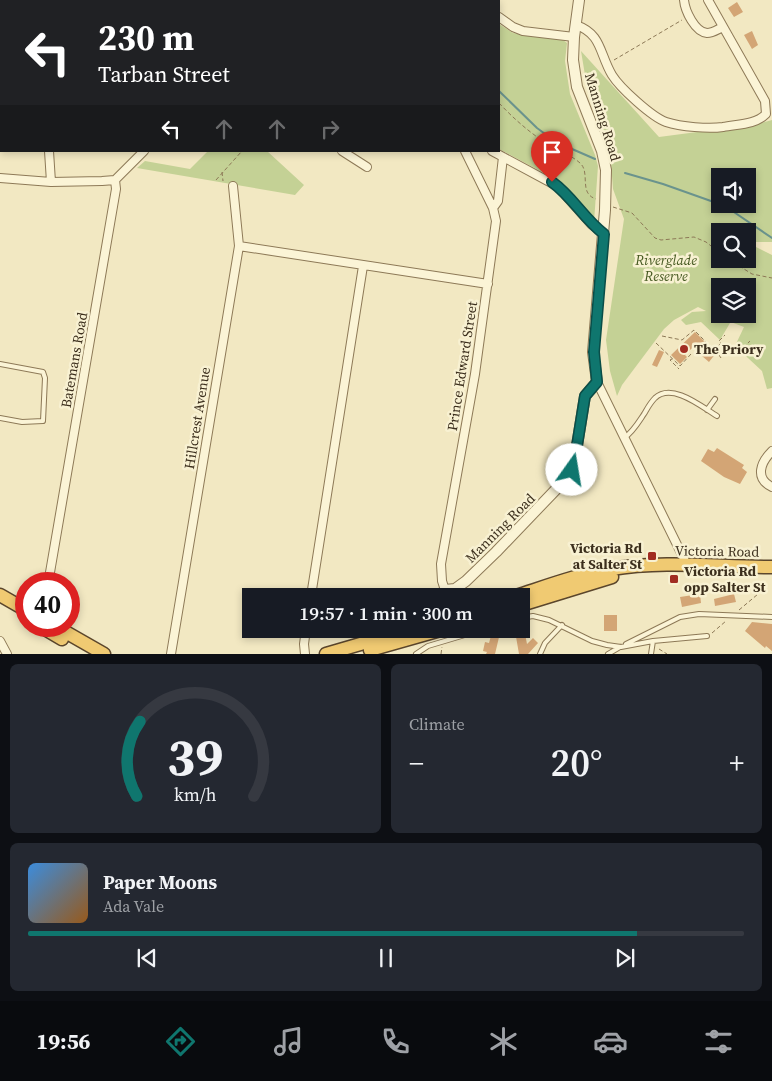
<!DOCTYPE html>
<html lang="en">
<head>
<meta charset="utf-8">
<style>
	:root { --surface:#171b24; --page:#242831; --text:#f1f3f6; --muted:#9ea1a6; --line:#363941; --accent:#0f766e }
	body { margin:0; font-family:"Source Serif 4",serif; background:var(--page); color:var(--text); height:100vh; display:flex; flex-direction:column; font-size:19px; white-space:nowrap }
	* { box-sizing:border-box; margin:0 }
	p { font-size:16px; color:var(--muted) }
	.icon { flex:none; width:28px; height:28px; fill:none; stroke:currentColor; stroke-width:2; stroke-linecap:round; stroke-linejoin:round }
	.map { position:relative; height:654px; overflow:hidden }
	.details { display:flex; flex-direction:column; gap:10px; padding:10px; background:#0d0f14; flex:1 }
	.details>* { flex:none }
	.hud { position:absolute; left:0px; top:0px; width:500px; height:152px; box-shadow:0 2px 8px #0003; background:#202124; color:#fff; overflow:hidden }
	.buttons { position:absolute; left:711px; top:168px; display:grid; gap:10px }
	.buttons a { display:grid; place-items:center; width:45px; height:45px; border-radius:0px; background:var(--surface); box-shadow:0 2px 8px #0003; font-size:25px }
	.speed { position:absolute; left:15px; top:572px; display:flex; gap:10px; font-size:25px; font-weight:700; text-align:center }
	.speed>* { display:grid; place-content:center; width:65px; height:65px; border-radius:50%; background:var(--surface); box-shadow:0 2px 8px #0003; line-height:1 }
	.speed .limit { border:8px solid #d22; background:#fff; color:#111 }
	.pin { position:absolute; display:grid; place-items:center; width:42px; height:42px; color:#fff; margin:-51px -21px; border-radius:50% 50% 50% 0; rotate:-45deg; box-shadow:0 0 5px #0007 }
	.pin .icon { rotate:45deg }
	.me { position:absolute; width:55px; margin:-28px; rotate:13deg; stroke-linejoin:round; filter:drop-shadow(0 0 4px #0008) }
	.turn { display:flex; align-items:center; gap:18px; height:105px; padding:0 15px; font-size:22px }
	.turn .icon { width:65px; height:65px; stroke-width:2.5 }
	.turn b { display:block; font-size:35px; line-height:42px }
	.lanes { display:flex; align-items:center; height:48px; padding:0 15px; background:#0003; justify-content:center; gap:25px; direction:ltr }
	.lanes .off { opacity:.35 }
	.big { font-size:38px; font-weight:600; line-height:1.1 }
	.details .widget { flex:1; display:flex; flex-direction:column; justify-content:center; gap:8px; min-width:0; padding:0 18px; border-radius:8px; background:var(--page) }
	.details .dial { align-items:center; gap:0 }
	.dial svg { height:130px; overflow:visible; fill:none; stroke:var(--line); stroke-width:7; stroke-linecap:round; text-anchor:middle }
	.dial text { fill:var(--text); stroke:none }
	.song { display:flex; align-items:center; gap:15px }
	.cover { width:60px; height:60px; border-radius:8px; background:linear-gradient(135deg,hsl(210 70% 55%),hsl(30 70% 35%)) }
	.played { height:5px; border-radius:2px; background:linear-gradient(90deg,var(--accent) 85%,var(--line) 85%) }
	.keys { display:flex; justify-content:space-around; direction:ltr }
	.heat { display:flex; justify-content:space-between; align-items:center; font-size:28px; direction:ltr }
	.details .tiles { flex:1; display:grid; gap:10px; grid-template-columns:1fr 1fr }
	.widget:last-child { grid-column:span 2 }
	.trip { position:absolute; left:242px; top:588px; width:288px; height:50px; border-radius:0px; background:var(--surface); box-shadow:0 2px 8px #0003; font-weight:600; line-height:50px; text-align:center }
	.tabs { display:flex; height:80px; justify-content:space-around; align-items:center; background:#090b0e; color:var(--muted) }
	.tabs .icon { width:35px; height:35px }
	.tabs .current { color:var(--accent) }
	.tabs b { font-size:22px; color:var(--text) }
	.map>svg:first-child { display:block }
	.green { fill:#c4d195; fill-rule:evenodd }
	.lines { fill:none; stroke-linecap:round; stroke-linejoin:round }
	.stream { stroke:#6a938d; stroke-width:2 }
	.building { fill:#d3a575 }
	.service-casing { stroke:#8d7957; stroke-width:6 }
	.minor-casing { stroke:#8d7957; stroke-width:10 }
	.tertiary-casing { stroke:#8d7957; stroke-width:12 }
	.trunk-casing { stroke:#5b462c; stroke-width:15 }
	.path { stroke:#8d7957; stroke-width:1; stroke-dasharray:4 2.5; stroke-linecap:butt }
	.service { stroke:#fbf4d6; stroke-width:4 }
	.minor { stroke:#fbf4d6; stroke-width:8 }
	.tertiary { stroke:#fbf4d6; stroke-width:10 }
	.trunk { stroke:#f0ca72; stroke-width:12 }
	.route-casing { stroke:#0a4d48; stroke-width:12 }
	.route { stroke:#0f766e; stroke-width:9 }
	.poi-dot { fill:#a12d22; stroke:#f8f1d2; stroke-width:2 }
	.labels { text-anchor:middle; stroke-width:5; stroke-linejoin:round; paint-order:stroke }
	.street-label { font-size:14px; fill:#3c2f1d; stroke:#f8f1d2 }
	.park-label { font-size:14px; font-style:italic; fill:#475a22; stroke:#f8f1d2 }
	.poi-label { font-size:14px; font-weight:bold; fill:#3c2f1d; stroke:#f8f1d2; text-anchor:start }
</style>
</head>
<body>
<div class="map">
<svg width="772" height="654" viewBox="0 0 772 654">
	<rect width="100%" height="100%" fill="#f2e8c2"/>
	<path class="green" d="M499 24 513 33 563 40 567 43 565 61 570 94 595 155 598 166 594 222 559 181 499 149Z
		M581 51 659 137 758 124 772 120V242H748V231H720V259H748V243L772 255V388L767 389 762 371 735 346 744 327 728 321 730 323 720 340 701 322 686 325 681 320 692 312 706 311 698 307 674 320 664 329 622 385 617 396 610 371 606 340 624 219 613 189 611 163 606 139 586 81ZM720 176H748V204H720ZM720 286H748V314H720Z
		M208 151H267L304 185 295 195 137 168 145 161 190 169Z"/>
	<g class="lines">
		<path class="stream" d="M406 0 408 1
			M499 91 537 128 556 142 595 159
			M625 173 663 184 725 206 772 238"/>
	</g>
	<path class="building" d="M737 2 743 12 734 17 728 8Z
		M752 31 758 45 752 49 744 35Z
		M695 332 716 353 709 362 702 356 705 354 695 345 685 355 687 357 680 364 671 355Z
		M659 350 664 352 657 367 652 365Z
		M717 448 744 465 742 468 747 472 740 484 724 477 701 461 708 449 714 452Z
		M700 594 701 603 682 607 680 597Z
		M734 594 736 602 715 606 714 599Z
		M604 615H617V631H604Z
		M752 622 772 624V651L766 646 765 648 745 631Z
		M524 629 527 644 533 638 538 643 528 654H519L515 631Z
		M492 632 500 633 495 654H486L487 652 483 651 485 642 489 643Z"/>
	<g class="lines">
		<defs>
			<path id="service" d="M0 364 43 372 45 378 43 421 22 422 0 418
				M707 410 715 399
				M624 438C633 432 638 423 644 414 647 409 650 403 655 398 672 382 702 407 717 416
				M521 618 533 616 549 620 592 641 607 645 621 647 653 641 707 636
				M626 644 680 617 699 614 772 617
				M416 654 428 646 485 629
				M540 654 545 643 562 625
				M608 654 620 647
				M651 654 653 641"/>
			<path id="minor" d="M41 0V1
				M287 0 291 1
				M337 0 339 1
				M473 0 474 1
				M684 0C685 11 695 32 707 33 713 33 718 29 723 27
				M499 17 513 27 523 31 574 37
				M576 25C602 34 599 53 612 75 620 88 652 117 666 122 681 127 709 129 723 127 738 124 755 125 766 114L765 101 708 0
				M49 151 51 182
				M342 151 367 167
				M492 151 557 186 591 224 604 234
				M0 178 51 182 102 181 115 180
				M115 180 144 151
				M493 208 498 201 503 157
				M239 246 488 284
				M597 382 687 565
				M772 451C761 462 754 478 772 487
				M48 584 116 189 115 180
				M445 590 442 581 441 564 475 374 496 221 493 208 465 151
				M311 596 363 266
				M0 641 7 654
				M171 654 239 246 233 186
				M305 654 304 644 306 629"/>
			<path id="tertiary" d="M439 596 445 590 455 589 466 581 496 552 565 480 571 470 575 458 585 396 597 382 593 352 605 210 606 170 602 151 577 87 573 60 574 37 579 0"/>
			<path id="trunk" d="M0 595 26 610
				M516 596C547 586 579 574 611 569 664 560 719 567 772 567
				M521 605 612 577
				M40 626 62 639
				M55 626 104 654
				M370 650 444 629
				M326 654 412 629"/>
		</defs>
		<use href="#service" class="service-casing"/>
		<use href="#minor" class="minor-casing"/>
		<use href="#tertiary" class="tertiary-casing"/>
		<use href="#trunk" class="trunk-casing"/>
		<path class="path" d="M389 0 391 1
			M614 60 682 20
			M499 103C514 119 530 133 549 145 559 151 571 155 580 163 591 173 578 193 596 199
			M222 172 223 181
			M216 180 242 151
			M613 207 632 213 655 238 661 240 694 237 706 242 720 253
			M728 259 752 274 772 278
			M662 336 682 340 694 330 719 355 721 358
			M656 343 680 366 691 354
			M714 350 721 343 719 341 725 335
			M720 354 725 351 739 352 750 341
			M672 359 670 360 679 369
			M739 610 764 589
			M712 633 726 621
			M659 649 667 654
			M441 654 442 647"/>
		<use href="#service" class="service"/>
		<use href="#minor" class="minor"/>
		<use href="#tertiary" class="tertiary"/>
		<use href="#trunk" class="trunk"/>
	</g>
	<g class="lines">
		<defs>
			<path id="route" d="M552 182C572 196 584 219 604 234L594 352 597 382 585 396 575 458 572 470"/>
		</defs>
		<use href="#route" class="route-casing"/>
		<use href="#route" class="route"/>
	</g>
	<g class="poi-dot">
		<circle cx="684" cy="349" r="5"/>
		<rect x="647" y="551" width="10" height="10" rx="2.5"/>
		<rect x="669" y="574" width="10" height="10" rx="2.5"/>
	</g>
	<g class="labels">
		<g class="street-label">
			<text transform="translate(603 117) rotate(73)" y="5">Manning Road</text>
			<text transform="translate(74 360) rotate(-80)" y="5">Batemans Road</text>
			<text transform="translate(462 366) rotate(-81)" y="5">Prince Edward Street</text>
			<text transform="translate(197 418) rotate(-81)" y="5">Hillcrest Avenue</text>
			<text transform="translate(500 528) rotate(-45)" y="5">Manning Road</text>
			<text transform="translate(717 551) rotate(1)" y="5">Victoria Road</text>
		</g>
		<g class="park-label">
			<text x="666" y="265">Riverglade<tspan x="666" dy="16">Reserve</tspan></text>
		</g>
		<g class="poi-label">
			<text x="694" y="354">The Priory</text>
			<text x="642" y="553" text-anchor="end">Victoria Rd<tspan x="642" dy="16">at Salter St</tspan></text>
			<text x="684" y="576">Victoria Rd<tspan x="684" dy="16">opp Salter St</tspan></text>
		</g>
	</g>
</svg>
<div class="buttons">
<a><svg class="icon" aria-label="sound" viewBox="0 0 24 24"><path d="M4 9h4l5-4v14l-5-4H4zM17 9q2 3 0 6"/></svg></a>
<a><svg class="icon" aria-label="search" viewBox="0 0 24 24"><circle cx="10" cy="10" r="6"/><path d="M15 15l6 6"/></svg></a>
<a><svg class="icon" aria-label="layers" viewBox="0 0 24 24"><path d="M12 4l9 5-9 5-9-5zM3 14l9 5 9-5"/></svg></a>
</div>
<div class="speed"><div class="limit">40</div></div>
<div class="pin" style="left:552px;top:182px;background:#d93025"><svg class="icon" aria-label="arrive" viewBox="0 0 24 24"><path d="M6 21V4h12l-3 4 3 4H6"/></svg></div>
<svg class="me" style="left:572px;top:470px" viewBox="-20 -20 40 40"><circle r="19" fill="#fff"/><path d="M0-13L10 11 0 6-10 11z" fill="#0f766e"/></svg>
<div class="trip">19:57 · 1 min · 300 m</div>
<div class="hud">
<div class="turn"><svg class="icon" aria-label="left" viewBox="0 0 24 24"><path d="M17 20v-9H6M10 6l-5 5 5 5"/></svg><div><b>230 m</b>Tarban Street</div></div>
<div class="lanes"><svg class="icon" aria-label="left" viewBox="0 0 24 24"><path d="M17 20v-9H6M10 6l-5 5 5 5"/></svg><svg class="icon off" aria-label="ahead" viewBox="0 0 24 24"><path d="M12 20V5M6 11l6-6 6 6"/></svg><svg class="icon off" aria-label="ahead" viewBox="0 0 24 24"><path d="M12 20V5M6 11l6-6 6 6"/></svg><svg class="icon off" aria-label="right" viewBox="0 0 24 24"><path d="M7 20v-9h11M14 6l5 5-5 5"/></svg></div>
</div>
</div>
<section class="details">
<div class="tiles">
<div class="widget dial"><svg viewBox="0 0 100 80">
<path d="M14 69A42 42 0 1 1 86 69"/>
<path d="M14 69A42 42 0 0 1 16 23" stroke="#0f766e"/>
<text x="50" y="56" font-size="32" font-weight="700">39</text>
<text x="50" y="72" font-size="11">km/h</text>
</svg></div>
<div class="widget"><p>Climate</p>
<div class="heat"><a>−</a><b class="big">20°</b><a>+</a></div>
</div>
<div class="widget">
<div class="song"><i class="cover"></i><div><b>Paper Moons</b><p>Ada Vale</p></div></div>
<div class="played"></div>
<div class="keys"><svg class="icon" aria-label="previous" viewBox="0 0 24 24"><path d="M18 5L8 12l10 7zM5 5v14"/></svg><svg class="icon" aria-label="pause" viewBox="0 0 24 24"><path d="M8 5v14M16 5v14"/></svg><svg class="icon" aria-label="next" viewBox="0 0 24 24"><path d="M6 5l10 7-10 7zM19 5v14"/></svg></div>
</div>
</div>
</section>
<nav class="tabs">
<b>19:56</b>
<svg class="icon current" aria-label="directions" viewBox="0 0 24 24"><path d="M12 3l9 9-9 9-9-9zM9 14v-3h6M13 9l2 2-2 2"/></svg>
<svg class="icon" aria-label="music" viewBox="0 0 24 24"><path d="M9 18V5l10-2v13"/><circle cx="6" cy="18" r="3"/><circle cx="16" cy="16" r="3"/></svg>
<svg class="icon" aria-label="phone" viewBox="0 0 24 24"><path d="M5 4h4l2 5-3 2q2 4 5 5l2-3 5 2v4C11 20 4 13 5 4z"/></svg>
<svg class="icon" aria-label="climate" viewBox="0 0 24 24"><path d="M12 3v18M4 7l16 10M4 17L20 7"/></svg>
<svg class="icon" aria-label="car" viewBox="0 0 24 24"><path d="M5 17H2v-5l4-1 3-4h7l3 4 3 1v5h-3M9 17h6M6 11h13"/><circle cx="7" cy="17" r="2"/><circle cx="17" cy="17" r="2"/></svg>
<svg class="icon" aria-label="filters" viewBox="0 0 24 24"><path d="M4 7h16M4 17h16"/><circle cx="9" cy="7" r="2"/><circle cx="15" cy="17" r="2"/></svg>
</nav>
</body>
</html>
